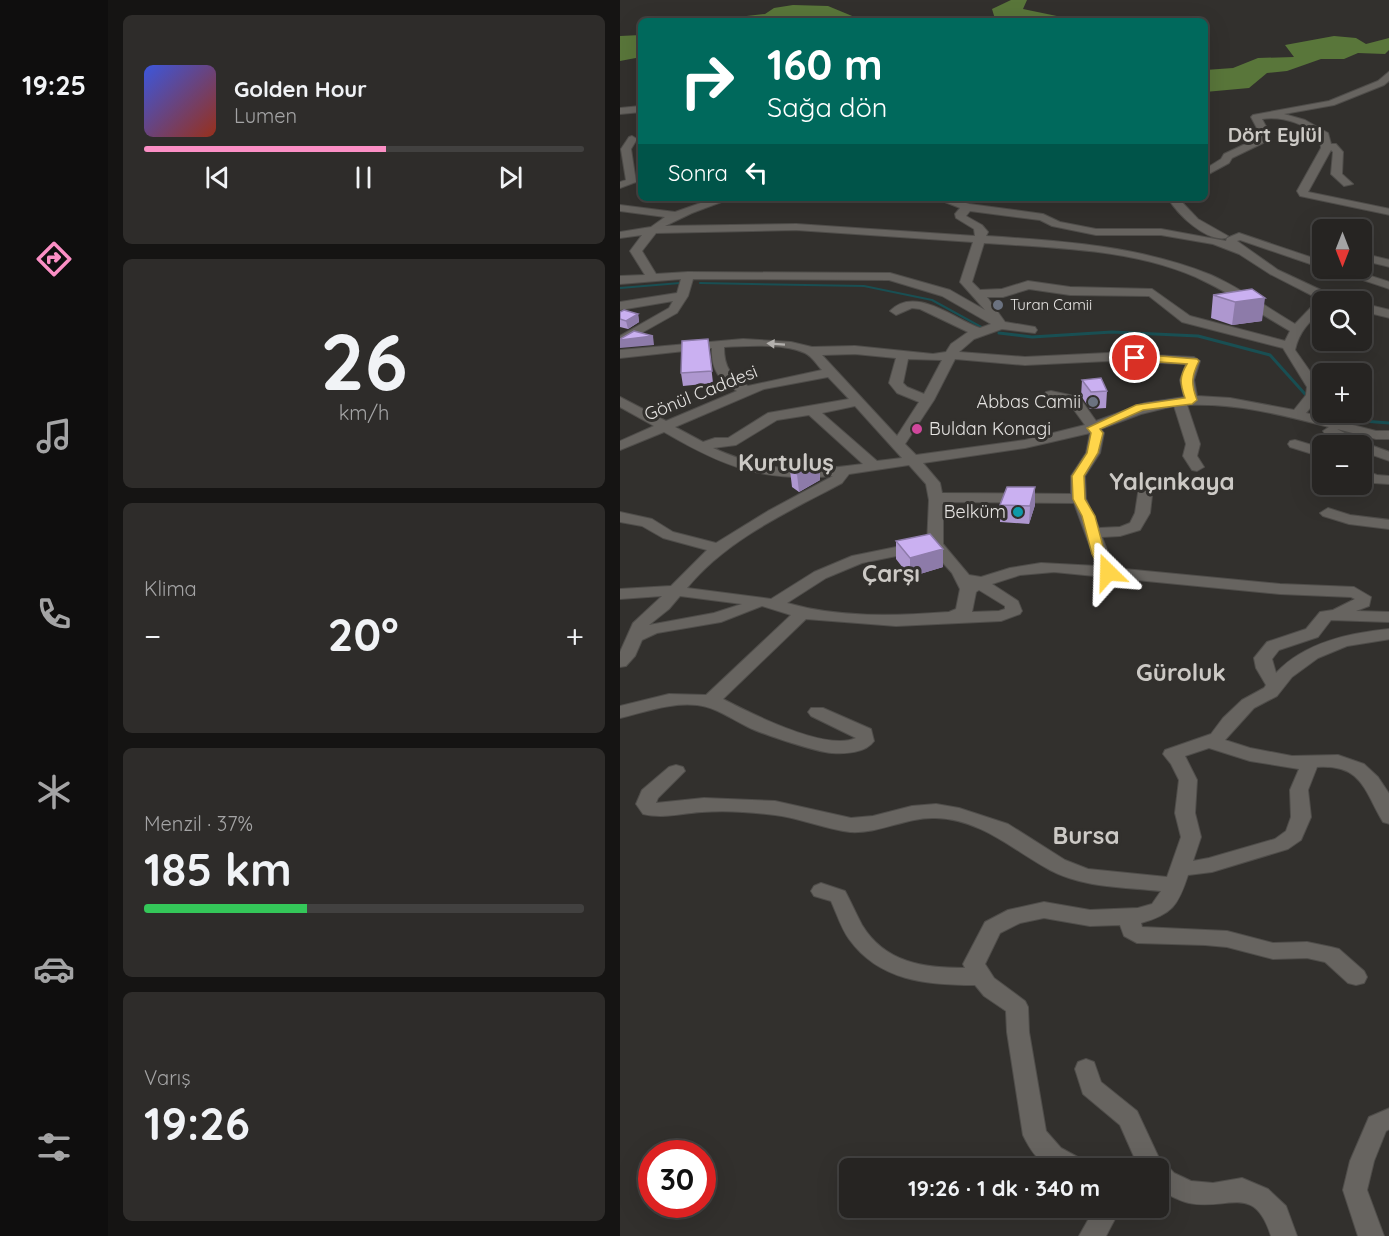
<!DOCTYPE html>
<html lang="tr">
<head>
<meta charset="utf-8">
<style>
	:root { --surface:#262422; --page:#2e2c2a; --text:#f1f3f6; --muted:#a4a4a5; --line:#424140; --accent:#fb8fc5 }
	body { margin:0; font-family:Quicksand,sans-serif; background:var(--page); color:var(--text); height:100vh; display:flex; flex-direction:column; font-size:22px; white-space:nowrap }
	* { box-sizing:border-box; margin:0 }
	p { font-size:20px; color:var(--muted) }
	.icon { flex:none; width:33px; height:33px; fill:none; stroke:currentColor; stroke-width:2; stroke-linecap:round; stroke-linejoin:round }
	.map { position:relative; flex:1; overflow:hidden }
	.panel { display:flex; flex-direction:column; gap:15px; padding:15px; background:#151413; width:512px }
	.panel>* { flex:none }
	.hud { position:absolute; left:18px; top:18px; width:570px; height:183px; border-radius:9px; box-shadow:0 6px 24px #0002,0 0 0 2px var(--line); background:#00695c; color:#fff; overflow:hidden }
	.needle { width:39px; rotate:180deg }
	.buttons { position:absolute; left:692px; top:219px; display:grid; gap:12px }
	.buttons a { display:grid; place-items:center; width:60px; height:60px; border-radius:9px; background:var(--surface); box-shadow:0 6px 24px #0002,0 0 0 2px var(--line); font-size:30px }
	.speed { position:absolute; left:18px; top:1140px; display:flex; gap:12px; font-size:30px; font-weight:700; text-align:center }
	.speed>* { display:grid; place-content:center; width:78px; height:78px; border-radius:50%; background:var(--surface); box-shadow:0 6px 24px #0002,0 0 0 2px var(--line); line-height:1 }
	.speed .limit { border:9px solid #d22; background:#fff; color:#111 }
	.pin { position:absolute; display:grid; place-items:center; width:51px; height:51px; color:#fff; margin:-26px; border:3px solid #fff; border-radius:50%; box-shadow:0 2px 6px #0007 }
	.me { position:absolute; width:66px; margin:-33px; rotate:338deg; stroke-linejoin:round; filter:drop-shadow(0 0 4px #0008) }
	.turn { display:flex; align-items:center; gap:21px; height:126px; padding:0 30px; font-size:27px }
	.turn .icon { width:78px; height:78px; stroke-width:2.5 }
	.turn b { display:block; font-size:42px; line-height:51px }
	.then { display:flex; align-items:center; height:57px; padding:0 30px; background:#0003; gap:12px; font-size:22px }
	.big { font-size:45px; font-weight:700; line-height:1.1 }
	.panel .card { flex:1; display:flex; flex-direction:column; justify-content:center; gap:9px; min-width:0; padding:0 21px; border-radius:9px; background:var(--page) }
	.panel .dial { align-items:center; gap:0 }
	.dial b { font-size:78px; line-height:1 }
	.song { display:flex; align-items:center; gap:18px }
	.cover { width:72px; height:72px; border-radius:9px; background:linear-gradient(135deg,hsl(230 70% 55%),hsl(10 70% 35%)) }
	.played { height:6px; border-radius:3px; background:linear-gradient(90deg,var(--accent) 55%,var(--line) 55%) }
	.keys { display:flex; justify-content:space-around; direction:ltr }
	.heat { display:flex; justify-content:space-between; align-items:center; font-size:33px; direction:ltr }
	.charge { height:9px; border-radius:4px; background:linear-gradient(90deg,#34c759 37%,var(--line) 0) }
	.trip { position:absolute; left:219px; top:1158px; width:330px; height:60px; border-radius:9px; background:var(--surface); box-shadow:0 6px 24px #0002,0 0 0 2px var(--line); font-weight:700; line-height:60px; text-align:center }
	main { display:flex; flex:1; min-height:0 }
	.menu { display:flex; flex-direction:column; width:108px; justify-content:space-around; align-items:center; background:#0f0e0e; color:var(--muted) }
	.menu .icon { width:42px; height:42px }
	.menu .current { color:var(--accent) }
	.menu b { font-size:27px; color:var(--text) }
	.map>svg:first-child { display:block }
	.forest { fill:#59763a }
	.lines { fill:none; stroke-linecap:round; stroke-linejoin:round }
	.stream-far1 { stroke:#194f53; stroke-width:2 }
	.stream { stroke:#194f53; stroke-width:3 }
	.minor-casing { stroke:#4f4d4a; stroke-width:2 }
	.minor { fill:#676460; fill-rule:evenodd }
	.wall { fill:#ae97cf }
	.shaded-wall { fill:#8d7ba9 }
	.building { fill:#cab0f1; stroke:#8d7ba9; stroke-width:1.5 }
	.oneway { fill:#b3b0ad }
	.route { fill:#ffd54a; stroke:#a68a30; stroke-width:1.5 }
	.worship-dot { fill:#6b7280; stroke:#32302d; stroke-width:2 }
	.hotel-dot { fill:#d1479c; stroke:#32302d; stroke-width:2 }
	.culture-dot { fill:#0f9aa8; stroke:#32302d; stroke-width:2 }
	.labels { text-anchor:middle; stroke-width:6; stroke-linejoin:round; paint-order:stroke }
	.far-poi-label { font-size:15px; fill:#e5e3e1; stroke:#32302d; text-anchor:start }
	.street-label { font-size:18px; fill:#e5e3e1; stroke:#32302d }
	.poi-label { font-size:18px; fill:#e5e3e1; stroke:#32302d; text-anchor:end }
	.far-district-label { font-size:20px; font-weight:bold; fill:#ccc9c5; stroke:#32302d }
	.district-label { font-size:24px; font-weight:bold; fill:#ccc9c5; stroke:#32302d }
</style>
</head>
<body>
<main>
<nav class="menu">
<b>19:25</b>
<svg class="icon current" aria-label="directions" viewBox="0 0 24 24"><path d="M12 3l9 9-9 9-9-9zM9 14v-3h6M13 9l2 2-2 2"/></svg>
<svg class="icon" aria-label="music" viewBox="0 0 24 24"><path d="M9 18V5l10-2v13"/><circle cx="6" cy="18" r="3"/><circle cx="16" cy="16" r="3"/></svg>
<svg class="icon" aria-label="phone" viewBox="0 0 24 24"><path d="M5 4h4l2 5-3 2q2 4 5 5l2-3 5 2v4C11 20 4 13 5 4z"/></svg>
<svg class="icon" aria-label="climate" viewBox="0 0 24 24"><path d="M12 3v18M4 7l16 10M4 17L20 7"/></svg>
<svg class="icon" aria-label="car" viewBox="0 0 24 24"><path d="M5 17H2v-5l4-1 3-4h7l3 4 3 1v5h-3M9 17h6M6 11h13"/><circle cx="7" cy="17" r="2"/><circle cx="17" cy="17" r="2"/></svg>
<svg class="icon" aria-label="filters" viewBox="0 0 24 24"><path d="M4 7h16M4 17h16"/><circle cx="9" cy="7" r="2"/><circle cx="15" cy="17" r="2"/></svg>
</nav>
<section class="panel">
<div class="card">
<div class="song"><i class="cover"></i><div><b>Golden Hour</b><p>Lumen</p></div></div>
<div class="played"></div>
<div class="keys"><svg class="icon" aria-label="previous" viewBox="0 0 24 24"><path d="M18 5L8 12l10 7zM5 5v14"/></svg><svg class="icon" aria-label="pause" viewBox="0 0 24 24"><path d="M8 5v14M16 5v14"/></svg><svg class="icon" aria-label="next" viewBox="0 0 24 24"><path d="M6 5l10 7-10 7zM19 5v14"/></svg></div>
</div>
<div class="card dial"><b>26</b><p>km/h</p></div>
<div class="card"><p>Klima</p>
<div class="heat"><a>−</a><b class="big">20°</b><a>+</a></div>
</div>
<div class="card"><p>Menzil · 37%</p><b class="big">185 km</b><div class="charge"></div></div>
<div class="card"><p>Varış</p><b class="big">19:26</b></div>
</section>
<div class="map">
<svg width="770" height="1236" viewBox="0 0 770 1236">
	<rect width="100%" height="100%" fill="#32302d"/>
	<path class="forest" d="M391 0H407L403 9 461 21 375 19 372 9Z
		M173 5 208 6 237 18 221 21H69L86 18H109L145 14 154 8Z
		M21 35V57L0 61V36Z
		M714 36 736 38 746 44 769 38V50L765 54 738 53 724 59H701L667 71 647 73 629 88 585 92V70L613 68 638 58 674 57 665 45Z"/>
	<g class="lines">
		<path class="stream-far1" d="M80 283 244 286 312 300 363 328
			M0 288 60 283"/>
		<path class="stream" d="M379 333 412 337 492 332 578 336 650 355 685 394 702 401
			M726 412 743 421 770 423"/>
		<defs>
			<path id="minor" d="M770 71V80L764 85 714 105 664 114 685 120 708 133 711 144H716L723 152 722 174 733 184 724 186 711 174 713 152 711 150 688 192 770 209V215L680 196 677 191 701 148 700 136C683 124 663 116 642 119L650 134 645 142 612 158 609 163 585 176V169L601 159 604 154 638 138 640 134 631 117 633 115 709 101 758 81Z
				M21 106V112L0 114V108Z
				M12 136 17 139 11 149 16 182 0 188V182L6 180 1 149 9 137Z
				M95 198H112L72 213 45 226 176 224 355 236 354 229 336 218 335 214 340 208 315 198H330L349 204 423 214 440 222 476 229H541L606 241 607 238 619 233 702 261V268L620 240 617 241 658 270 703 291 711 298 709 302H702V310C689 322 679 332 675 350L701 387 700 396 686 413 756 431H770V439H756L717 429 742 442 770 452V461L741 451V446H727L705 434 703 431 709 427C663 415 616 403 567 405L580 444 577 456 584 467 577 471 572 470 563 456 566 444 554 406 521 414 481 429 484 433 480 453 465 476 466 499 479 528 500 527 510 523 515 513 519 487 526 483 533 487 530 513 520 530 500 536 482 537 494 568 660 584 734 587 751 597 749 606 736 611 770 612V622L711 620 698 637 659 650 652 659 656 673C685 642 730 633 770 629V639L727 646 698 658 672 677 657 696 634 708 605 740 630 748 672 756 718 755 744 764 758 777 770 795V824L763 822C744 790 742 764 697 767L688 790 691 817 681 840 668 849 592 872 568 875C558 906 552 914 521 923L522 927 607 931 653 943 687 942 711 947 719 949 744 971 747 977 744 983 736 985 728 983 705 962 687 958 653 959 607 947 585 945 517 943 504 936 500 925 470 926 424 918 400 923 380 933 365 964 374 978 405 1001 408 1007 409 1032 426 1131 441 1148 463 1160 466 1168C431 1168 420 1170 403 1135L387 1032 386 1011 364 996 355 985C307 985 259 981 229 939 221 928 217 914 211 901L194 896 191 891 194 886 201 883 225 891C231 902 236 914 242 925 265 963 304 968 345 968L343 964 365 922 388 910 424 902 470 910 518 908 532 904 541 891C504 887 464 888 430 870 393 850 361 819 315 818 286 817 259 834 230 832 205 829 180 818 155 815 132 812 105 810 82 812 62 813 43 819 23 814L16 804 22 790 49 767 56 765 63 767 65 771 38 798 36 803 84 798 155 801 231 818 253 816 292 806 316 804 339 808 388 824 445 860 468 869 547 877 561 837 555 813 559 780 551 764 543 754 545 750 591 734 603 718 622 700 644 688 646 685 636 668 634 658 647 642 686 629 700 612 713 610 735 599 731 597 660 594 434 572 400 575 372 584 398 601 402 611 400 614 381 621 276 626 186 619 103 699C130 713 207 752 236 738L191 716 188 712 191 708H203L251 729 254 741C246 753 225 754 212 753 196 752 142 734 128 727 111 719 96 707 77 705 51 702 25 712 0 718V706L49 694 86 695 171 615 142 606 101 622 37 633 22 640 15 656 6 666 0 667V652L13 623 42 596 0 599V589L51 586 87 550 43 538 22 526 0 522V512L32 519 53 532 96 543 148 511 213 476C142 482 104 467 44 432L0 450V441L34 426 0 407V397L46 421 117 391C99 380 91 370 92 348L0 358V350L123 339 171 342 192 347 235 346 313 354 326 352 331 344 348 332 300 309 292 308 276 315 270 311C295 285 334 319 360 328L371 324 322 296 269 280 73 279 68 296 57 313 0 345V336L49 308 53 301 0 310V302L57 293 61 279 0 284V276L25 275 10 251 22 235 0 238V232L31 227 45 217 0 211V205L55 212ZM350 211 420 220 432 226 476 235H541L593 244 619 254 650 274 699 299 675 324C648 308 620 288 591 275 520 246 442 241 366 236L368 232 362 225 346 216ZM176 230 353 242 340 282 365 310 330 290 270 273 68 272 36 274 22 251 36 233ZM364 243C435 248 521 249 586 282 615 296 642 315 670 331L665 341 570 316 532 289 450 287 408 281 382 289 360 290 352 282ZM409 289 450 295 529 296 562 322 663 348 687 387 686 395 674 410 610 398 577 396 574 380 580 361 574 357 488 353 405 357 339 352 354 339 382 329 415 333 417 330 415 327 385 322 367 297H383ZM104 347C129 346 162 343 185 353 192 356 197 365 202 370L128 386C111 376 104 368 104 347ZM235 354 276 358 269 383 277 393 299 402 277 436 202 355ZM288 359 322 360 304 394 287 387 283 383ZM335 359 405 365 488 361 566 364 560 380 564 397 525 403 476 421 459 397 431 391 426 392 424 395 426 398 449 403 465 425 405 440 296 455 285 444 314 400ZM208 377 229 399 148 413 108 438H95L83 442 55 427 144 389ZM235 406 282 458 257 461 202 413ZM189 415 243 464C184 472 149 473 93 448L116 445 157 420ZM470 433 466 453 451 476V494L322 493 320 483 303 463 405 448ZM289 465 306 484 309 500 307 545 332 573 340 589 336 609 329 612C275 616 219 618 167 603L206 578 242 563 301 551 304 548 301 545 296 543 232 556 194 572 151 599 67 588C107 539 168 512 222 483L229 474ZM323 502 454 503 477 566 421 563 390 568 361 577 349 575 323 544ZM359 590 385 606V609L379 611 352 612 356 592ZM60 596 122 604 94 613 29 625 49 609ZM589 748 630 761 679 769 670 790 671 817 666 831 655 839 589 858 573 861 581 837 575 813 577 780 565 756Z
				M548 198H558L578 219 608 236 606 238C586 242 557 214 548 198Z
				M741 253 770 260V267L741 260Z
				M707 268H726L770 282V289Z
				M741 303 770 310V318L741 311Z
				M675 440 702 448V457L670 447 668 444 670 441Z
				M741 469 757 475 770 476V484L754 483 741 478Z
				M708 508 730 515 770 520V529L729 524 703 516 700 513Z
				M466 1059 474 1062 481 1082 517 1111 538 1156 554 1173 571 1181 593 1183 622 1178 648 1189 666 1206 677 1236H651C634 1182 608 1211 569 1203 559 1201 548 1194 538 1190V1168H519L500 1125 463 1094 455 1069 458 1062Z
				M770 1108V1129L766 1131 754 1161 747 1190 764 1236H738L723 1190 730 1161 749 1117Z
				M472 1208H496L497 1215 486 1236H459L472 1213Z"/>
		</defs>
		<use href="#minor" class="minor-casing"/>
		<use href="#minor" class="minor"/>
	</g>
	<path class="wall" d="M632 289 642 321 612 325 591 318 593 295Z
		M0 312 18 314 19 322 8 329 0 327Z
		M88 339 93 383 63 386 61 373Z
		M462 380 487 391 486 408 470 409 461 396Z
		M199 463 200 480 179 492 172 487 170 470Z
		M380 505H415L409 524 380 522Z
		M276 541 323 567 290 577 276 559Z"/>
	<path class="shaded-wall" d="M645 298 642 321 612 325 615 302Z
		M18 314 19 322 8 329 6 321Z
		M33 336 34 345 0 348V340Z
		M199 463 200 480 179 492 177 474Z
		M415 487V505L409 524 410 506Z
		M323 549V567L290 577V558Z"/>
	<path class="building" d="M632 289 645 298 615 302 593 295Z
		M4 310 18 314 6 321 0 319V312Z
		M14 331 33 336 0 340V339Z
		M88 339 92 371 61 373 62 341Z
		M481 378 487 391 471 392 462 380Z
		M188 462 199 463 177 474 170 470Z
		M387 487H415L410 506 380 505Z
		M310 534 323 549 290 558 276 541Z"/>
	<defs><path id="oneway-solid" d="M-6-.8H1V-3.2L6.5 0L1 3.2V.8H-6Z" transform="scale(1.5)"/></defs>
	<use class="oneway" href="#oneway-solid" transform="translate(156 344) rotate(-176)"/>
	<path class="route" d="M515 354 577 359 579 361C571 377 571 384 577 400L572 404 523 410 480 429 483 433 478 453 464 476 465 499 475 516 485 554 494 572 488 576 483 575 472 554 462 516 453 499 452 476 467 453 471 433 467 428 516 405 565 398C560 384 559 377 567 364L511 360V355Z"/>
	<g class="worship-dot">
		<circle cx="378" cy="305" r="6"/>
		<circle cx="473" cy="402" r="6"/>
	</g>
	<circle class="hotel-dot" cx="297" cy="429" r="6"/>
	<circle class="culture-dot" cx="398" cy="512" r="6"/>
	<g class="labels">
		<g class="far-poi-label">
			<text x="390" y="310">Turan Camii</text>
		</g>
		<g class="street-label">
			<text transform="translate(81 393) rotate(-22)" y="6">Gönül Caddesi</text>
		</g>
		<g class="poi-label">
			<text x="461" y="408">Abbas Camii</text>
			<text x="309" y="435" text-anchor="start">Buldan Konagi</text>
			<text x="386" y="518">Belküm</text>
		</g>
		<g class="far-district-label">
			<text x="655" y="142">Dört Eylül</text>
		</g>
		<g class="district-label">
			<text x="166" y="471">Kurtuluş</text>
			<text x="552" y="490">Yalçınkaya</text>
			<text x="271" y="582">Çarşı</text>
			<text x="561" y="681">Güroluk</text>
			<text x="466" y="844">Bursa</text>
		</g>
	</g>
</svg>
<div class="buttons">
<a><svg class="needle" viewBox="-14 -14 28 28"><path d="M0-13l5 13h-10z" fill="#e53935"/><path d="M0 13l5-13h-10z" fill="#a4a4a5"/></svg></a>
<a><svg class="icon" aria-label="search" viewBox="0 0 24 24"><circle cx="10" cy="10" r="6"/><path d="M15 15l6 6"/></svg></a>
<a>+</a>
<a>−</a>
</div>
<div class="speed"><div class="limit">30</div></div>
<div class="pin" style="left:515px;top:358px;background:#d93025"><svg class="icon" aria-label="arrive" viewBox="0 0 24 24"><path d="M6 21V4h12l-3 4 3 4H6"/></svg></div>
<svg class="me" style="left:488px;top:572px" viewBox="-20 -20 40 40"><path d="M0-17L14 15 0 8-14 15z" fill="#ffd54a" stroke="#fff" stroke-width="4"/></svg>
<div class="trip">19:26 · 1 dk · 340 m</div>
<div class="hud">
<div class="turn"><svg class="icon" aria-label="right" viewBox="0 0 24 24"><path d="M7 20v-9h11M14 6l5 5-5 5"/></svg><div><b>160 m</b>Sağa dön</div></div>
<div class="then">Sonra<svg class="icon" aria-label="left" viewBox="0 0 24 24"><path d="M17 20v-9H6M10 6l-5 5 5 5"/></svg></div>
</div>
</div>
</main>
</body>
</html>
